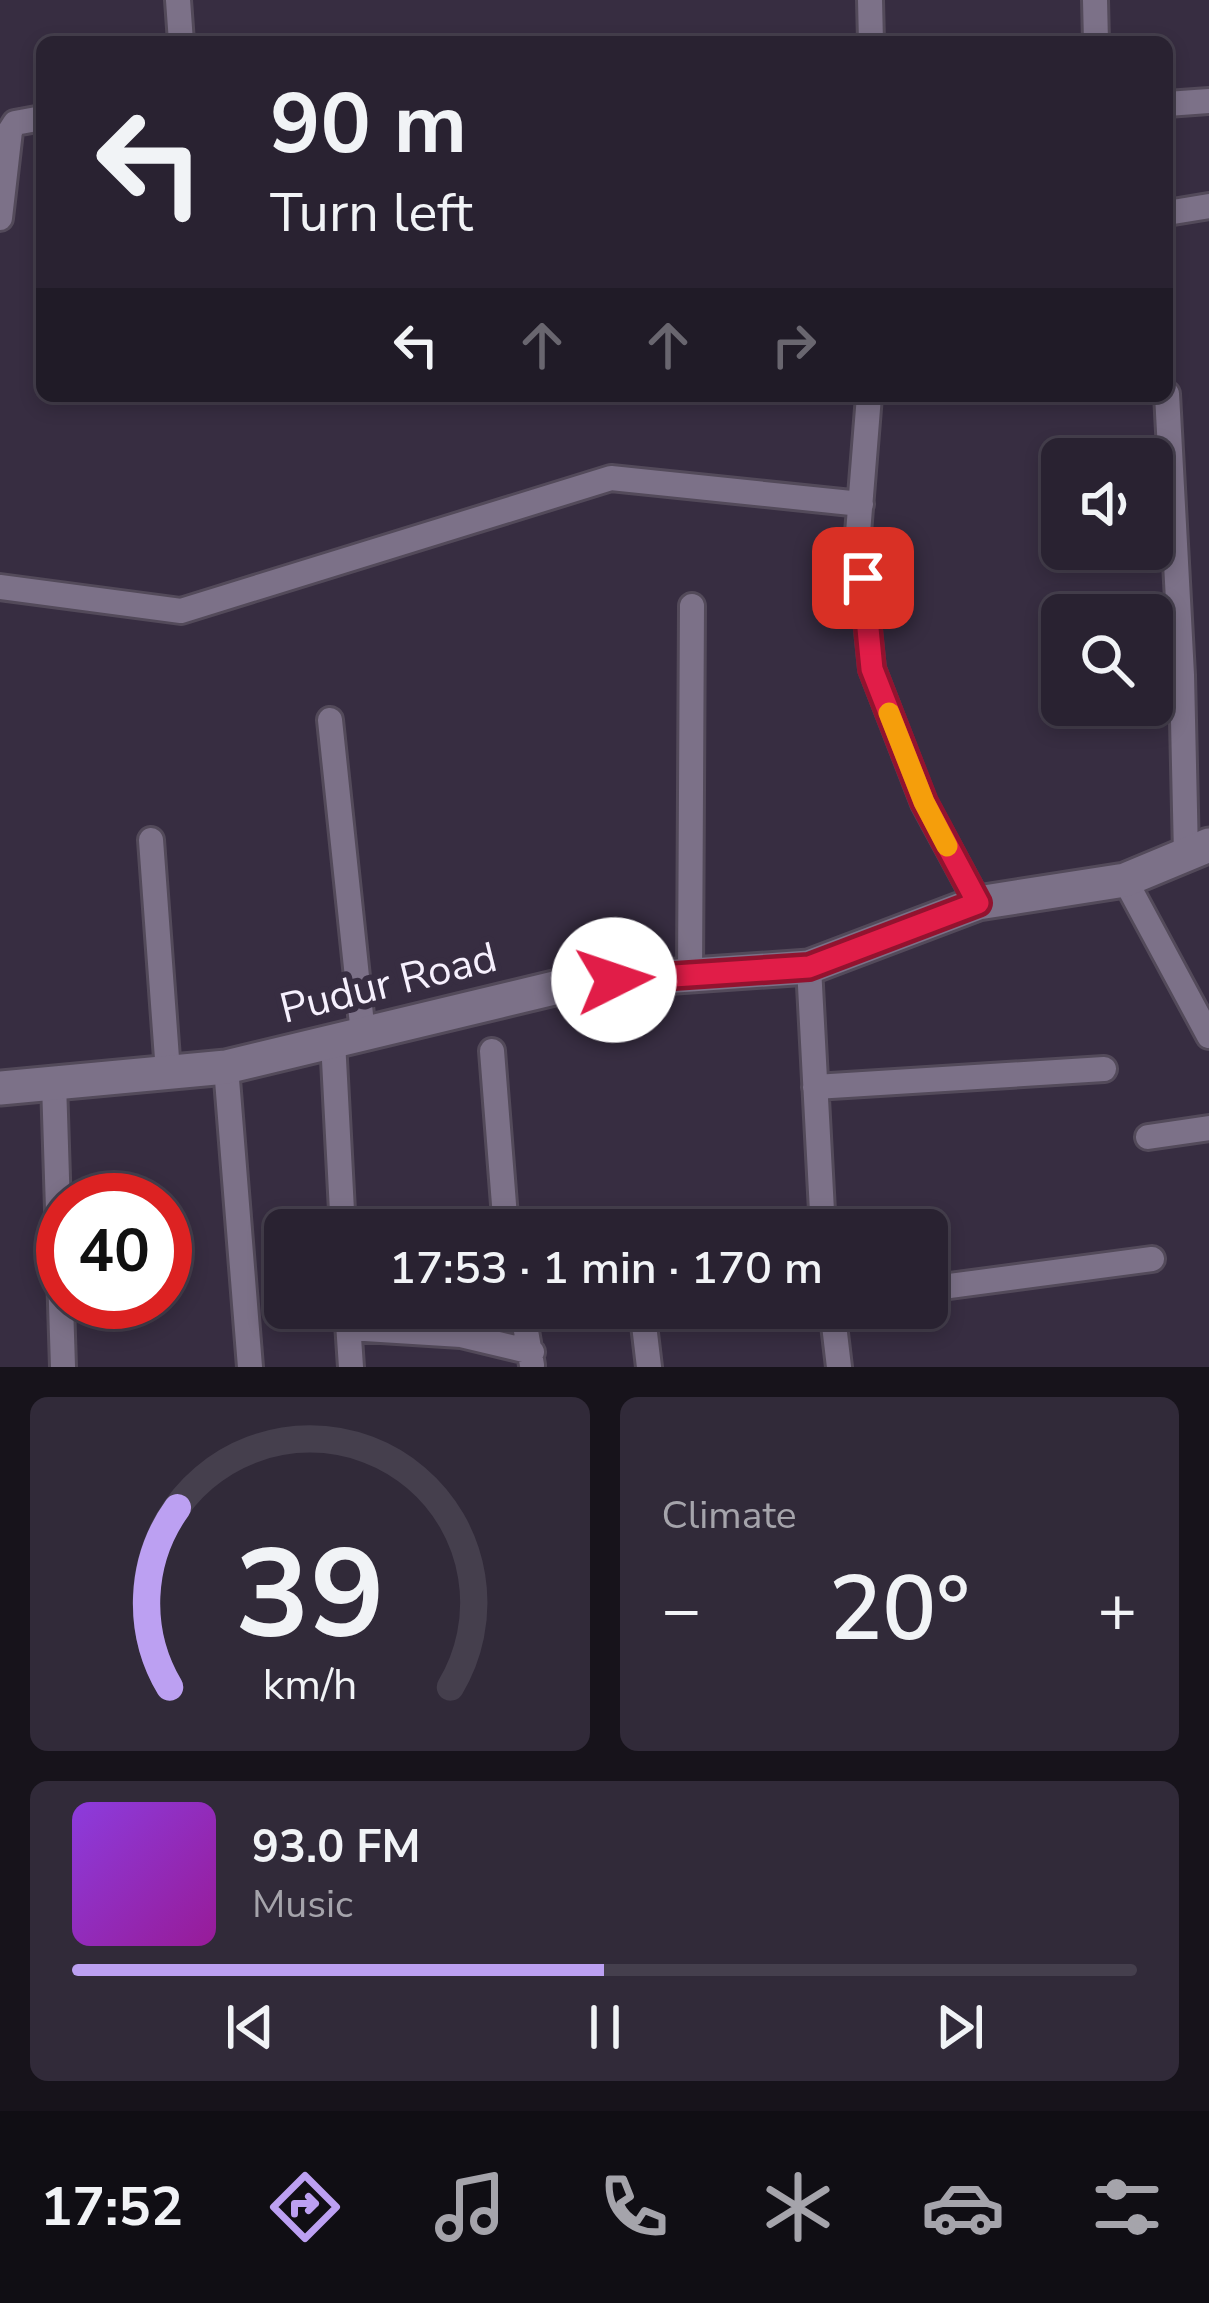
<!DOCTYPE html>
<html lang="en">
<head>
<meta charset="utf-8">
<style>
	:root { --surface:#292231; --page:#312a39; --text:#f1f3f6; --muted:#a5a4ab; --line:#453f4d; --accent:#bca0f2 }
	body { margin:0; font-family:"Nunito Sans",sans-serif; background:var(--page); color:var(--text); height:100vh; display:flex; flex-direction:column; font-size:45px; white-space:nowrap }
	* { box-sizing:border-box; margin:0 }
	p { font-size:39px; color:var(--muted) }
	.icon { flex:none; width:66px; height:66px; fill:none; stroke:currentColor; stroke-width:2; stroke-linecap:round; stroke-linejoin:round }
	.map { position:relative; height:1367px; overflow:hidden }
	.details { display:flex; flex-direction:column; gap:30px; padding:30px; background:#17131b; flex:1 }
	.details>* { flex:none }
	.top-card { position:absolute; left:36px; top:36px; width:1137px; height:366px; border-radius:18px; box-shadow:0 6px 18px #0003,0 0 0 3px var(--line); background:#292231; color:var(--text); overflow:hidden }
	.tools { position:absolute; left:1041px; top:438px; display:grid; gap:24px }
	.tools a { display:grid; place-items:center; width:132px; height:132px; border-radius:18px; background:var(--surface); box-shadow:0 6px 18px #0003,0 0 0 3px var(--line); font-size:60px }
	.speed { position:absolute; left:36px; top:1173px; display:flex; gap:24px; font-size:60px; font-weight:700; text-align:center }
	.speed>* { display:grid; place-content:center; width:156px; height:156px; border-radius:50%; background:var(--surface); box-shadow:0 6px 18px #0003,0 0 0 3px var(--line); line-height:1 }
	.speed .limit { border:18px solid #d22; background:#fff; color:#111 }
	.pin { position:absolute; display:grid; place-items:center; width:102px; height:102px; color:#fff; margin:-51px; border-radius:24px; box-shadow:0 6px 18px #0006 }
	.me { position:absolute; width:132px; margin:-66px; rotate:86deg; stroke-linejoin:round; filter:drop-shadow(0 0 9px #0008) }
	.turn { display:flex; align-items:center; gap:42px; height:252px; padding:0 36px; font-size:54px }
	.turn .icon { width:156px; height:156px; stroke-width:2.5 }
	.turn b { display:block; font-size:84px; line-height:102px }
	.lanes { display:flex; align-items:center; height:114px; padding:0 36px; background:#0003; justify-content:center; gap:60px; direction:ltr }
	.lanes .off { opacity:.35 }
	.big { font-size:90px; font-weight:600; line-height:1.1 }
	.details .tile { flex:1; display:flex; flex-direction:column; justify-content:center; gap:18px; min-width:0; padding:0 42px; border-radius:18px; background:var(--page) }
	.details .dial { align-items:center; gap:0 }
	.dial svg { height:312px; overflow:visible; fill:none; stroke:var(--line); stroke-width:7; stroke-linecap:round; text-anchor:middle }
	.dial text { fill:var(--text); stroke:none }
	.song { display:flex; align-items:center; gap:36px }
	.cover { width:144px; height:144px; border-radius:18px; background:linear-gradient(135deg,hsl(270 70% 55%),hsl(300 70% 35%)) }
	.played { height:12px; border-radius:6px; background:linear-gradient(90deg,var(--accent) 50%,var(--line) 50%) }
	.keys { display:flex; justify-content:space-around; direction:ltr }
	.heat { display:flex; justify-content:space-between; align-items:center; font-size:66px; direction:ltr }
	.details .tiles { flex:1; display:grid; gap:30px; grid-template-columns:1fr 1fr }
	.tile:last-child { grid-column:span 2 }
	.trip { position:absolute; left:264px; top:1209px; width:684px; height:120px; border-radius:18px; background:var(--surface); box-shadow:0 6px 18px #0003,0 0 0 3px var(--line); font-weight:600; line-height:120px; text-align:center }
	.tabs { display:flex; height:192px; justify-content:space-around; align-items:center; background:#100e14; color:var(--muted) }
	.tabs .icon { width:84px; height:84px }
	.tabs .on { color:var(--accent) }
	.tabs b { font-size:54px; color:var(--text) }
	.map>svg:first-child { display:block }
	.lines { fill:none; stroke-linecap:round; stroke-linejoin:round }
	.street-casing { stroke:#534a5a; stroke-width:30 }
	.secondary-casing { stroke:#534a5a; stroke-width:39 }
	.street { stroke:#7c7188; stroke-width:24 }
	.secondary { stroke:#7c7188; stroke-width:33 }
	.route-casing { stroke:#92132f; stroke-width:30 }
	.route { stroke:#e11d48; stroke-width:21 }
	.slow { stroke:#f59e0b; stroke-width:21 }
	.labels { text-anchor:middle; stroke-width:12; stroke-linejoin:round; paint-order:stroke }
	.street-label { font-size:42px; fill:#f6f0fd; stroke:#372d41 }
</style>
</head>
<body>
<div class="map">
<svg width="1209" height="1367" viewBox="0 0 1209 1367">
	<rect width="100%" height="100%" fill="#372d41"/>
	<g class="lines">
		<defs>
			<path id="street" d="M178 0 181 42
				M870 0 871 42
				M1095 0 1096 42
				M1167 104 1209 101
				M1167 213 1209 206
				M0 218 10 131 15 123 42 118
				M1167 394 1182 675 1186 855
				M869 396 858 533 872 669 924 803 978 903
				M0 587 181 611 611 478 861 504
				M330 720 363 1034
				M151 840 168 1072
				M1125 880 1209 1036
				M809 967 823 1230
				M690 975 692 606
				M333 1041 343 1230
				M492 1051 506 1230
				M226 1067 250 1367
				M54 1083 63 1367
				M815 1087 1104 1069
				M1148 1137 1209 1128
				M927 1289 1152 1259
				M347 1308 351 1367
				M522 1308 532 1365
				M642 1308 649 1367
				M832 1308 839 1367
				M349 1328 461 1335 532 1352"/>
			<path id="secondary" d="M0 1088 226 1067 575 983 809 967 978 903 1125 880 1209 845"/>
		</defs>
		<use href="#street" class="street-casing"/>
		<use href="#secondary" class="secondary-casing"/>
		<use href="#street" class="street"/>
		<use href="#secondary" class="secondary"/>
	</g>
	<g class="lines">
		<defs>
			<path id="route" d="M614 980 809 967 978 903 924 802 872 669 863 578"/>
		</defs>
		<use href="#route" class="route-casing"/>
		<use href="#route" class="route"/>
		<path class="slow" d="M889 713 924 802 947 846"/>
	</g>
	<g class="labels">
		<g class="street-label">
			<text transform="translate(388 982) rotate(-14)" y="15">Pudur Road</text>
		</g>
	</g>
</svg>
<div class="tools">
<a><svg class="icon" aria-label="sound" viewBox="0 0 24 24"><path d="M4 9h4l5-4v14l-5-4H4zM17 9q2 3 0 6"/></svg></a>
<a><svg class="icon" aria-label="search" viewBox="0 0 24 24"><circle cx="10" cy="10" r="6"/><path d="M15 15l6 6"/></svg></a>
</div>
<div class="speed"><div class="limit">40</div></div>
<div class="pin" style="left:863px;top:578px;background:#d93025"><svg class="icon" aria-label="arrive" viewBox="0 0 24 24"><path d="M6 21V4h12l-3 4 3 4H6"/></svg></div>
<svg class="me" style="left:614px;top:980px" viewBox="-20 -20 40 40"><circle r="19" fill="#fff"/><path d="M0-13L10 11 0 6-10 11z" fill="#e11d48"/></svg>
<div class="trip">17:53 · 1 min · 170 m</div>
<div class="top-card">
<div class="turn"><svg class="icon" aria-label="left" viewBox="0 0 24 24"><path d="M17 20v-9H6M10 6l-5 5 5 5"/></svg><div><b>90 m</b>Turn left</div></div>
<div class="lanes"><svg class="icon" aria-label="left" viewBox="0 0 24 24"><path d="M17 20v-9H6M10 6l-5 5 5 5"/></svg><svg class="icon off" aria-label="ahead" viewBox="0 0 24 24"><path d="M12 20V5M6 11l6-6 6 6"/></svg><svg class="icon off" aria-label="ahead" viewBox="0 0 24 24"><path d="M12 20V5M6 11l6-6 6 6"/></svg><svg class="icon off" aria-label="right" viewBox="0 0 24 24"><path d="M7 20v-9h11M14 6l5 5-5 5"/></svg></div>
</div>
</div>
<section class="details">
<div class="tiles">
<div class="tile dial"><svg viewBox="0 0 100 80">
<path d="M14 69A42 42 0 1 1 86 69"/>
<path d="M14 69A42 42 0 0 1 16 23" stroke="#bca0f2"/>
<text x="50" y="56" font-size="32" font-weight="700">39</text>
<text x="50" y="72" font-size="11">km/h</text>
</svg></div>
<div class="tile"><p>Climate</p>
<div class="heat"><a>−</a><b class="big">20°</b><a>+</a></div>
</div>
<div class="tile">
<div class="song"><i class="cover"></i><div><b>93.0 FM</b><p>Music</p></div></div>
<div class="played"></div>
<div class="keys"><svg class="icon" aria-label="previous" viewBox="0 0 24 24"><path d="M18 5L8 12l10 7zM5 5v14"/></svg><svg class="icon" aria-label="pause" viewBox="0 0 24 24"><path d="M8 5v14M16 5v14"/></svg><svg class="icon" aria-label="next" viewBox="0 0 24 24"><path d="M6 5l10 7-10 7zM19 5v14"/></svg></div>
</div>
</div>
</section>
<nav class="tabs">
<b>17:52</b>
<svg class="icon on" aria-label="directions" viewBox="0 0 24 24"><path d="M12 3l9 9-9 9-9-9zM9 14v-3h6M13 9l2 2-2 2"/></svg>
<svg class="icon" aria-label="music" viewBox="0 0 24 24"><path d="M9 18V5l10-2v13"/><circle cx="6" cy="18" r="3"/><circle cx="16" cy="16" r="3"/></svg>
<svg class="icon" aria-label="phone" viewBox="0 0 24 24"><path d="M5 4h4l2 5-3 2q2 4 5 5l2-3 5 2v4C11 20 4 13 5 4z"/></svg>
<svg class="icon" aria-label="climate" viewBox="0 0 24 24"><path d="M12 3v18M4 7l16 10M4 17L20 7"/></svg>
<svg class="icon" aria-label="car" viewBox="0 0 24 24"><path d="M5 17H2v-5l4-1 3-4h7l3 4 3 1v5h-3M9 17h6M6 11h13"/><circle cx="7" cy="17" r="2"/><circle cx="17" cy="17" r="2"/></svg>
<svg class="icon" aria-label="filters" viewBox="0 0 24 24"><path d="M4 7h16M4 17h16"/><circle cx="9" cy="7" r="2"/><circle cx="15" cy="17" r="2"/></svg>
</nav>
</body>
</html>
